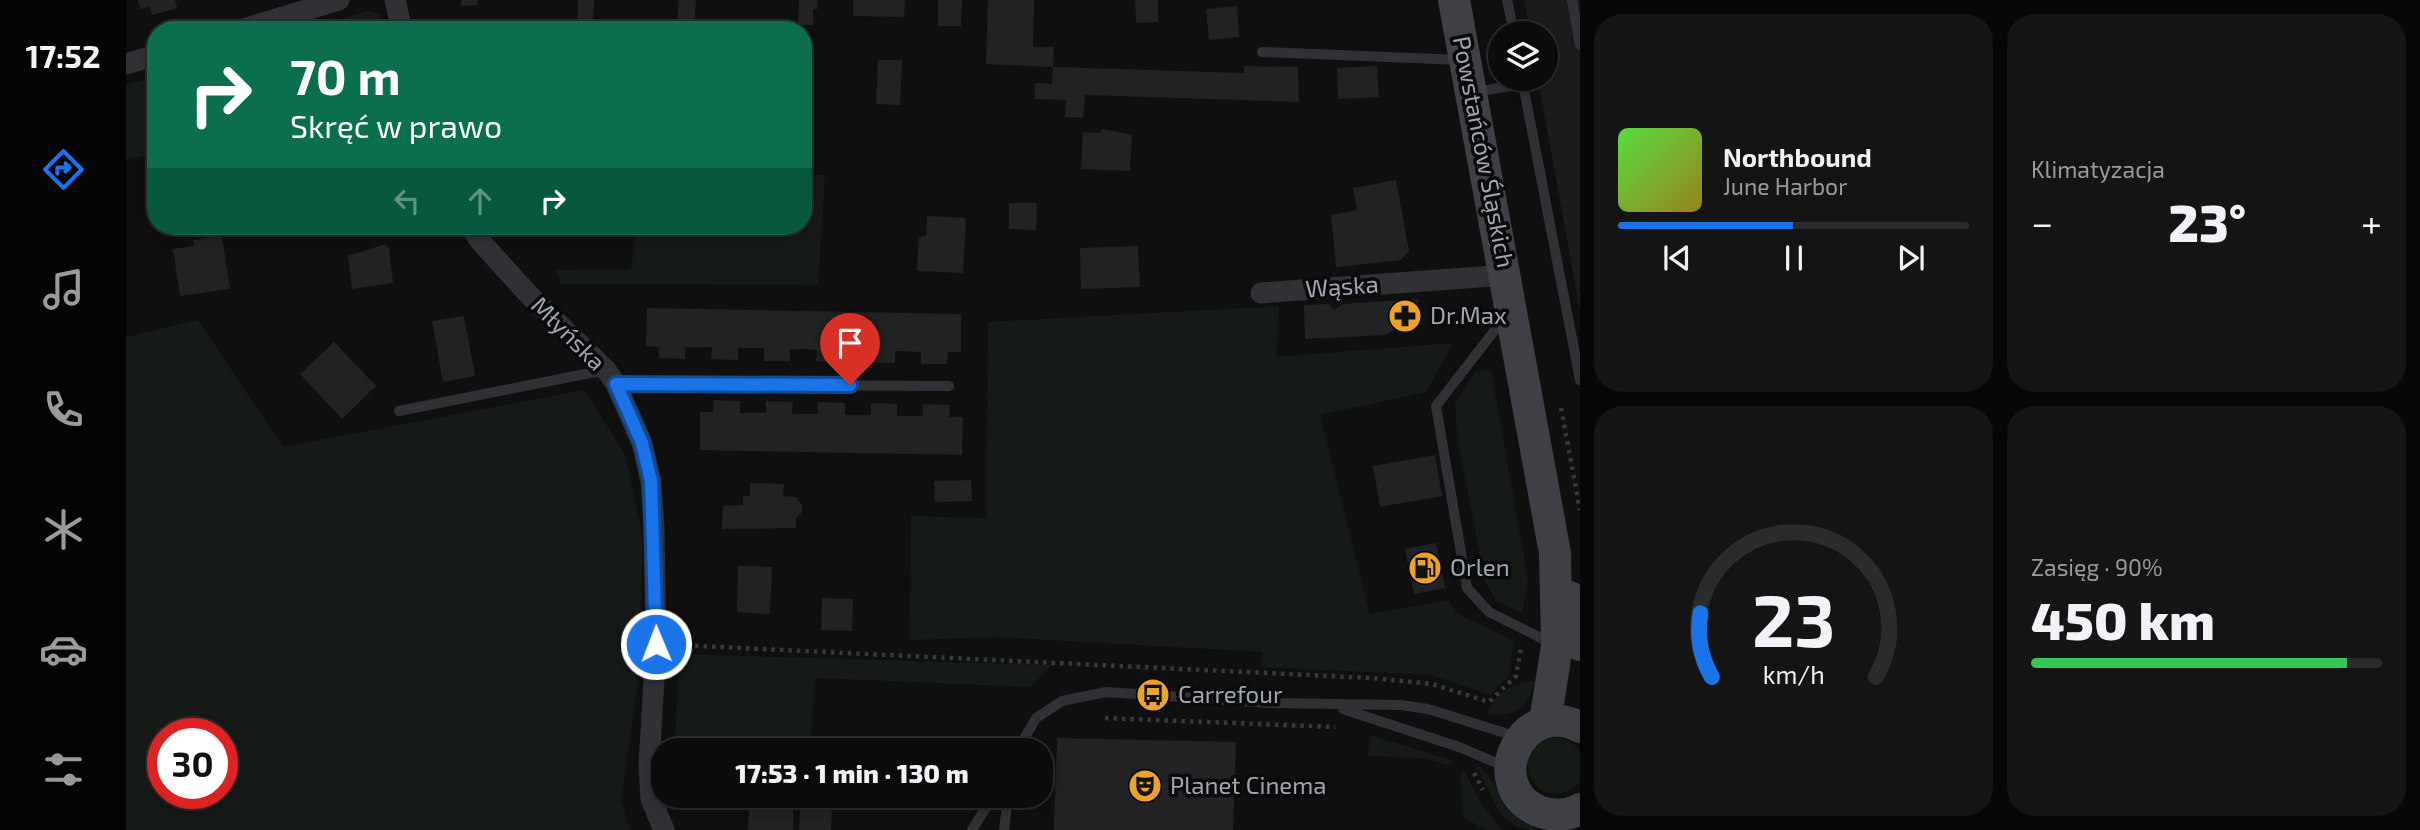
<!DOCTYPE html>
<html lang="pl">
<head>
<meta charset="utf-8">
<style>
	:root { --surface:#0b0b0c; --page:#141415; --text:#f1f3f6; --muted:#9a9b9d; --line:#2b2b2d; --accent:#1a73e8 }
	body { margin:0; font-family:"Exo 2",sans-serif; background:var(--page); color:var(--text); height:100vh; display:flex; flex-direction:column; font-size:26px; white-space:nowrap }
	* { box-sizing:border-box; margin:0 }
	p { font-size:23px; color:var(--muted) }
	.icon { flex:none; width:38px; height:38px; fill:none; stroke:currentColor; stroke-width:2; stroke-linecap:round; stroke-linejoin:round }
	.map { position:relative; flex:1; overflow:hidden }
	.details { display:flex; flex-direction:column; gap:14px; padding:14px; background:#060607; width:840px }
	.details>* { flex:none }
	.top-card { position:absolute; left:21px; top:21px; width:665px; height:214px; border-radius:28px; box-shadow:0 4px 10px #0003,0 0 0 2px var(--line); background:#0b6e4f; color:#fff; overflow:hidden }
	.buttons { position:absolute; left:1362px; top:21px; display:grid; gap:14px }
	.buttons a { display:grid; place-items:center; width:70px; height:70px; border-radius:50%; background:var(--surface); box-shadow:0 4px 10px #0003,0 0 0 2px var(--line); font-size:35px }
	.speed { position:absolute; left:21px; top:718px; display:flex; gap:14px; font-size:35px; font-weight:700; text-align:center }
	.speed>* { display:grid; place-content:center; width:91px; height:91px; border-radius:50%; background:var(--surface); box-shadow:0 4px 10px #0003,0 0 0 2px var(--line); line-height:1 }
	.speed .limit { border:10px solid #d22; background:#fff; color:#111 }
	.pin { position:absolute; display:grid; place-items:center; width:60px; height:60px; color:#fff; margin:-72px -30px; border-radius:50% 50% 50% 0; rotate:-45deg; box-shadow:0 0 7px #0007 }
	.pin .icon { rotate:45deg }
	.me { position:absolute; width:77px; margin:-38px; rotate:359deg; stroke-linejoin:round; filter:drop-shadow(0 0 5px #0008) }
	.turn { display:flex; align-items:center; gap:24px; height:147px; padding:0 28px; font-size:32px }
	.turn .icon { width:91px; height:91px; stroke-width:2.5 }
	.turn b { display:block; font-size:49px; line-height:60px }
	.lanes { display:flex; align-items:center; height:66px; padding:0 28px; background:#0003; justify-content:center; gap:35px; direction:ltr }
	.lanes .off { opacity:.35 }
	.big { font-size:52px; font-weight:800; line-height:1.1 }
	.details .tile { flex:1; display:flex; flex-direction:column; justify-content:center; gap:10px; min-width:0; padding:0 24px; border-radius:28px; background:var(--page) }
	.details .dial { align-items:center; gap:0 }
	.dial svg { height:182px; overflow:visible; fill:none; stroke:var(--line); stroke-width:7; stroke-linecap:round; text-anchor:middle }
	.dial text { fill:var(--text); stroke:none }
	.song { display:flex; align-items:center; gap:21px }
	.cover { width:84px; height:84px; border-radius:10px; background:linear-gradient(135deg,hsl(110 70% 55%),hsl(50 70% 35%)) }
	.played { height:7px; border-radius:4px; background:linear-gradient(90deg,var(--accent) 50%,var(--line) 50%) }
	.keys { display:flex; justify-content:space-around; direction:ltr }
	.heat { display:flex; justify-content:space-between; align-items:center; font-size:38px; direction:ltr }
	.charge { height:10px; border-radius:5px; background:linear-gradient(90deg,#34c759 90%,var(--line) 0) }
	.details .tiles { flex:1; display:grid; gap:14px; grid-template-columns:repeat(2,1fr) }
	.trip { position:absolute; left:525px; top:738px; width:402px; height:70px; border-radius:28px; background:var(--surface); box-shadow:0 4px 10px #0003,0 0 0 2px var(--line); font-weight:800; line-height:70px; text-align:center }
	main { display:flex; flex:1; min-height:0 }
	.menu { display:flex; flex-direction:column; width:126px; justify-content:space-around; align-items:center; background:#040405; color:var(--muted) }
	.menu .icon { width:49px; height:49px }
	.menu .current { color:var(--accent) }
	.menu b { font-size:32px; color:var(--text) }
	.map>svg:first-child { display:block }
	.built { fill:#1b1b1d }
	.green { fill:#151a16; fill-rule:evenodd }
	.building { fill:#222224 }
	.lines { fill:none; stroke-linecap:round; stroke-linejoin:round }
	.path { stroke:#36383c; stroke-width:4.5; stroke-dasharray:3.5 5; stroke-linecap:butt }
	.lane { stroke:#303135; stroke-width:10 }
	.street { stroke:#303135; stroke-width:21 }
	.secondary { stroke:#3e4045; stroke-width:32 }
	.route-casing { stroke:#114b97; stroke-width:18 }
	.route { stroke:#1a73e8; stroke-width:12 }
	.labels { text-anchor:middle; stroke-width:7; stroke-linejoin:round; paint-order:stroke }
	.street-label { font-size:24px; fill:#a0a6b1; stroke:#0a0a0b }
	.poi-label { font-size:24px; fill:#a0a6b1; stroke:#0a0a0b; text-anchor:start }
</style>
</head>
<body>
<main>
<nav class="menu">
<b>17:52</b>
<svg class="icon current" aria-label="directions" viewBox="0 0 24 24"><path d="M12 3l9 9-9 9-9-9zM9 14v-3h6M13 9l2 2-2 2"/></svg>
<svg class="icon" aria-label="music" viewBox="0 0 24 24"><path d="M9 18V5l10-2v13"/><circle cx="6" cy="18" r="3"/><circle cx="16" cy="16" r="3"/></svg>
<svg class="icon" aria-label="phone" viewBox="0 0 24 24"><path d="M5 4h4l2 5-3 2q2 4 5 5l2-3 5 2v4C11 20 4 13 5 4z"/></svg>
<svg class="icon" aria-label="climate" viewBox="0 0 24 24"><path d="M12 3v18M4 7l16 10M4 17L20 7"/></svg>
<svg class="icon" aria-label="car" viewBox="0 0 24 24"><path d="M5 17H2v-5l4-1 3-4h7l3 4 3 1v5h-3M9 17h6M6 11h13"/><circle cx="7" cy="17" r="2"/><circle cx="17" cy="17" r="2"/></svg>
<svg class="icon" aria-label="filters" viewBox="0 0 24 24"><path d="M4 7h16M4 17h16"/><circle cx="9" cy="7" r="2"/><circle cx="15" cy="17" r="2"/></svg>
</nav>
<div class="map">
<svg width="1454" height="830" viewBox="0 0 1454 830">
	<rect width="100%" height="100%" fill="#0f0f10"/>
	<path class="built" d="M1398 0H1454V311L1412 79H1419V33H1404Z"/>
	<path class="green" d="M242 11 253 14 263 30H178Z
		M30 76V154L0 159V85Z
		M677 175H699L692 285 435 284 430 270 505 269 511 226H677Z
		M1153 306 1150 357 1327 343 1300 392 1194 415 1244 614 1322 600 1332 614 1388 641 1382 677 1364 695 1305 675 1136 667 1137 652 871 637 784 640 785 516 860 518 862 322Z
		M72 320 157 447 458 390 499 454 516 531 515 662 495 800 504 830H0V337ZM37 733H96V793H37Z
		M1365 369 1402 580 1396 613 1370 601 1359 581 1332 443 1329 404 1349 372Z
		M554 654 926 665 904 687 689 678 684 751H548Z
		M1410 681C1401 706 1390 718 1361 714 1368 693 1390 682 1410 681Z
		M1244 735 1328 761 1323 765 1295 758 1242 756Z
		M1402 766a28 28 0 1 1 56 0a28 28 0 1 1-56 0Z
		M1352 765C1381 790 1368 810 1412 830 1367 830 1372 797 1350 769Z
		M1338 770 1356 805 1376 830H1362L1338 819 1334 774Z"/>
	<path class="building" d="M12 0H49L51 8 26 15 24 7 14 9Z
		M335 0H351L352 5 336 6Z
		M452 0H468L467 30H451Z
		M553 0H570L568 30H550Z
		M673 0H692L691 9H687V25H672Z
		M727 0H779L778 17 727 16Z
		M812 0H836L835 26H812Z
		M862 0H908L907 47H928L927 67 860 64Z
		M1009 0H1032V22L1010 23Z
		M1111 6 1113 37 1083 40 1080 9Z
		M752 60H776L774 105 750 104Z
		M1118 66 1172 67 1173 102 959 95 957 118 939 117 940 100 909 99V83L926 84 927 67 1118 73Z
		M1251 66 1253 97 1212 99 1211 68Z
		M977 129 1006 135 1004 171 955 169 957 132 973 133Z
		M1270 180 1283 251 1275 260 1210 267 1205 215 1231 210 1227 188Z
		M883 203H911L910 230 883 229Z
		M801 216 840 218 837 273 791 271 793 238 800 235Z
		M402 226H429V227L404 233Z
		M96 236 104 289 54 296 47 249 68 246 67 240Z
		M259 244 263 248 267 283 226 289 222 256Z
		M1012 246 1014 287 955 289 954 248Z
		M1292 299V308L1284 319 1260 335 1179 339 1178 305 1203 304 1208 310 1217 304Z
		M521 308 835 314V352H822L821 364H795V352L769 351V363L742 362 743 351 717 350 716 362 690 361 691 350 677 349H664V361H638V348H612V360L585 359 586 347H559V359L533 358V347L520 346Z
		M338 316 349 376 317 382 306 321Z
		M208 342 250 386 216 419 174 374Z
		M588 400 614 401V413H640V401L667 402 666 414H692V402L719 403V415H745V403L771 404V416H797V404L824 405 823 417H837L836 455 574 450V412H587Z
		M1309 455 1316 496 1254 507 1247 466Z
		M845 480 846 501 809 502 808 481Z
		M624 483 658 484 657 496 670 497 676 505V512L670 518V528L596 529 597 506 617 505V496H624Z
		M1310 543 1319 588 1288 594 1279 549Z
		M612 566 646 567 644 614 611 612Z
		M696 598 727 599 726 631 695 630Z
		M931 738 1110 742 1107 830H928Z
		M624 796 667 798V830H622Z
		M675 802 706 804 705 830H673Z"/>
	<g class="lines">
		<path class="path" d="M1435 408 1454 510
			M552 645 1246 678 1306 684 1363 702 1390 676 1395 648
			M979 718 1209 727
			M1348 773 1357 790"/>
		<path class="lane" d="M1381 0 1388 33
			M1446 0 1454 45
			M1136 52 1336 60
			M1396 79 1454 380
			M1348 92 1397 84
			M1379 317 1310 406 1341 588 1363 612 1427 644
			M490 384 823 386
			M273 411 479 370
			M1217 709 1333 747 1380 767
			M891 751 910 718 936 701 980 692 1144 703 1275 705 1302 709 1392 737
			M846 830 867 796
			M878 830 882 796"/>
		<path class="street" d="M269 0 276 30
			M114 30 213 0
			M0 64 30 55
			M344 226 354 241 405 297 480 370 490 384 516 443 525 481 528 527 530 644 523 766 525 799 538 830
			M1135 293 1381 275"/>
		<path class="secondary" d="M1328 0 1429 553 1431 646 1419 722
			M1444 597 1452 624 1454 645
			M1454 727C1395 697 1355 786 1412 811 1426 816 1441 816 1454 809"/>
	</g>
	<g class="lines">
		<defs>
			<path id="route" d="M530 644 525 481 516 443 490 384 724 385"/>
		</defs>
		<use href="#route" class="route-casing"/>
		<use href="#route" class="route"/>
	</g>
	<defs>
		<symbol id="pharmacy-disc" viewBox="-11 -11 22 22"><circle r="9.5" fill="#eba32c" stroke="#0a0a0b"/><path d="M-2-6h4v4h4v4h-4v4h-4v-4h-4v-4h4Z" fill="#111"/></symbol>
		<symbol id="fuel-disc" viewBox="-11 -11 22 22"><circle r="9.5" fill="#eba32c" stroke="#0a0a0b"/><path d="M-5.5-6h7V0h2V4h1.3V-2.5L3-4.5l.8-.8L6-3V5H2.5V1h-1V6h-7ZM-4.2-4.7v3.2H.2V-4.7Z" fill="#111"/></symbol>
		<symbol id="bus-disc" viewBox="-11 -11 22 22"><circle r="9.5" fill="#eba32c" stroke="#0a0a0b"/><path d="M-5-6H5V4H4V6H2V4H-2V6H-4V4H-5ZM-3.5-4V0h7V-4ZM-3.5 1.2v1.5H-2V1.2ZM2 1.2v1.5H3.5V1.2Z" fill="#111"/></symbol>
		<symbol id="theatre-disc" viewBox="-11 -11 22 22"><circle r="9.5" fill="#eba32c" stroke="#0a0a0b"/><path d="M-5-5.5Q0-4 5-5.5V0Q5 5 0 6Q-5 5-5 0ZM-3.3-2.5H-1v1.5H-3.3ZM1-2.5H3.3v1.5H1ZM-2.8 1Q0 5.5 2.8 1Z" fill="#111"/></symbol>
	</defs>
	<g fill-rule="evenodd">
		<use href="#pharmacy-disc" x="1260" y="297" width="38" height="38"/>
		<use href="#fuel-disc" x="1280" y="549" width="38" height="38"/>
		<use href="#bus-disc" x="1008" y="676" width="38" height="38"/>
		<use href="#theatre-disc" x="1000" y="767" width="38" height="38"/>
	</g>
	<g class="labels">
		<g class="street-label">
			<text transform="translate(1357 152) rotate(79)" y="8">Powstańców Śląskich</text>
			<text transform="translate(1216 287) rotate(-4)" y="8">Wąska</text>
			<text transform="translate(442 334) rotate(45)" y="8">Młyńska</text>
		</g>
		<g class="poi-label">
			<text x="1304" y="324">Dr.Max</text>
			<text x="1324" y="576">Orlen</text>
			<text x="1052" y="703">Carrefour</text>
			<text x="1044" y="794">Planet Cinema</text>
		</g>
	</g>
</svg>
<div class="buttons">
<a><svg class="icon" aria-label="layers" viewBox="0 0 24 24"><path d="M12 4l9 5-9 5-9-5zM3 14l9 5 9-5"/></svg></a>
</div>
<div class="speed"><div class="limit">30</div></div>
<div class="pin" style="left:724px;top:385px;background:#d93025"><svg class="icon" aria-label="arrive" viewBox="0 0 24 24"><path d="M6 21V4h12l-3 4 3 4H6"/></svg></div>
<svg class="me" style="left:530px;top:644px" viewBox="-20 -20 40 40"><circle r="17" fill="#1a73e8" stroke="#fff" stroke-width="3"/><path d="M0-11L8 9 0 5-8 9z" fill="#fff"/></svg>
<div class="trip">17:53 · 1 min · 130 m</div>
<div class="top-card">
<div class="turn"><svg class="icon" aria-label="right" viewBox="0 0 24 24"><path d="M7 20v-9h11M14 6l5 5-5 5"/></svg><div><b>70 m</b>Skręć w prawo</div></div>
<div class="lanes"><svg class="icon off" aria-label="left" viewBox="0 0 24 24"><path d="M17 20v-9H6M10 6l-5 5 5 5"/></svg><svg class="icon off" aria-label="ahead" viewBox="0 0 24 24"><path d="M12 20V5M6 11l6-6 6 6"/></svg><svg class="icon" aria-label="right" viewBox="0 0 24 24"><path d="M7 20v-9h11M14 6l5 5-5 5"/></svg></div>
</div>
</div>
<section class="details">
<div class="tiles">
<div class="tile">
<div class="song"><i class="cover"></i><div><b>Northbound</b><p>June Harbor</p></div></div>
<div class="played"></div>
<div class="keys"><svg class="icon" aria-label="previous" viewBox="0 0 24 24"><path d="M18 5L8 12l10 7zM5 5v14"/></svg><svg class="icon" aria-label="pause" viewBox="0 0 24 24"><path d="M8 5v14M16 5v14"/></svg><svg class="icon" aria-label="next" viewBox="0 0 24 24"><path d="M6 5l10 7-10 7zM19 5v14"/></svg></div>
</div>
<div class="tile"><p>Klimatyzacja</p>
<div class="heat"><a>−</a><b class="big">23°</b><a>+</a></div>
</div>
<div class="tile dial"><svg viewBox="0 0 100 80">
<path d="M14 69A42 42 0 1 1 86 69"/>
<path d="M14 69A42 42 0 0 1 9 41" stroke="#1a73e8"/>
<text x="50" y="56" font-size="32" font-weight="700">23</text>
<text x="50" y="72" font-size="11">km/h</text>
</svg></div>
<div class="tile"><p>Zasięg · 90%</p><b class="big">450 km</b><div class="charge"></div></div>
</div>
</section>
</main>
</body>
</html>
